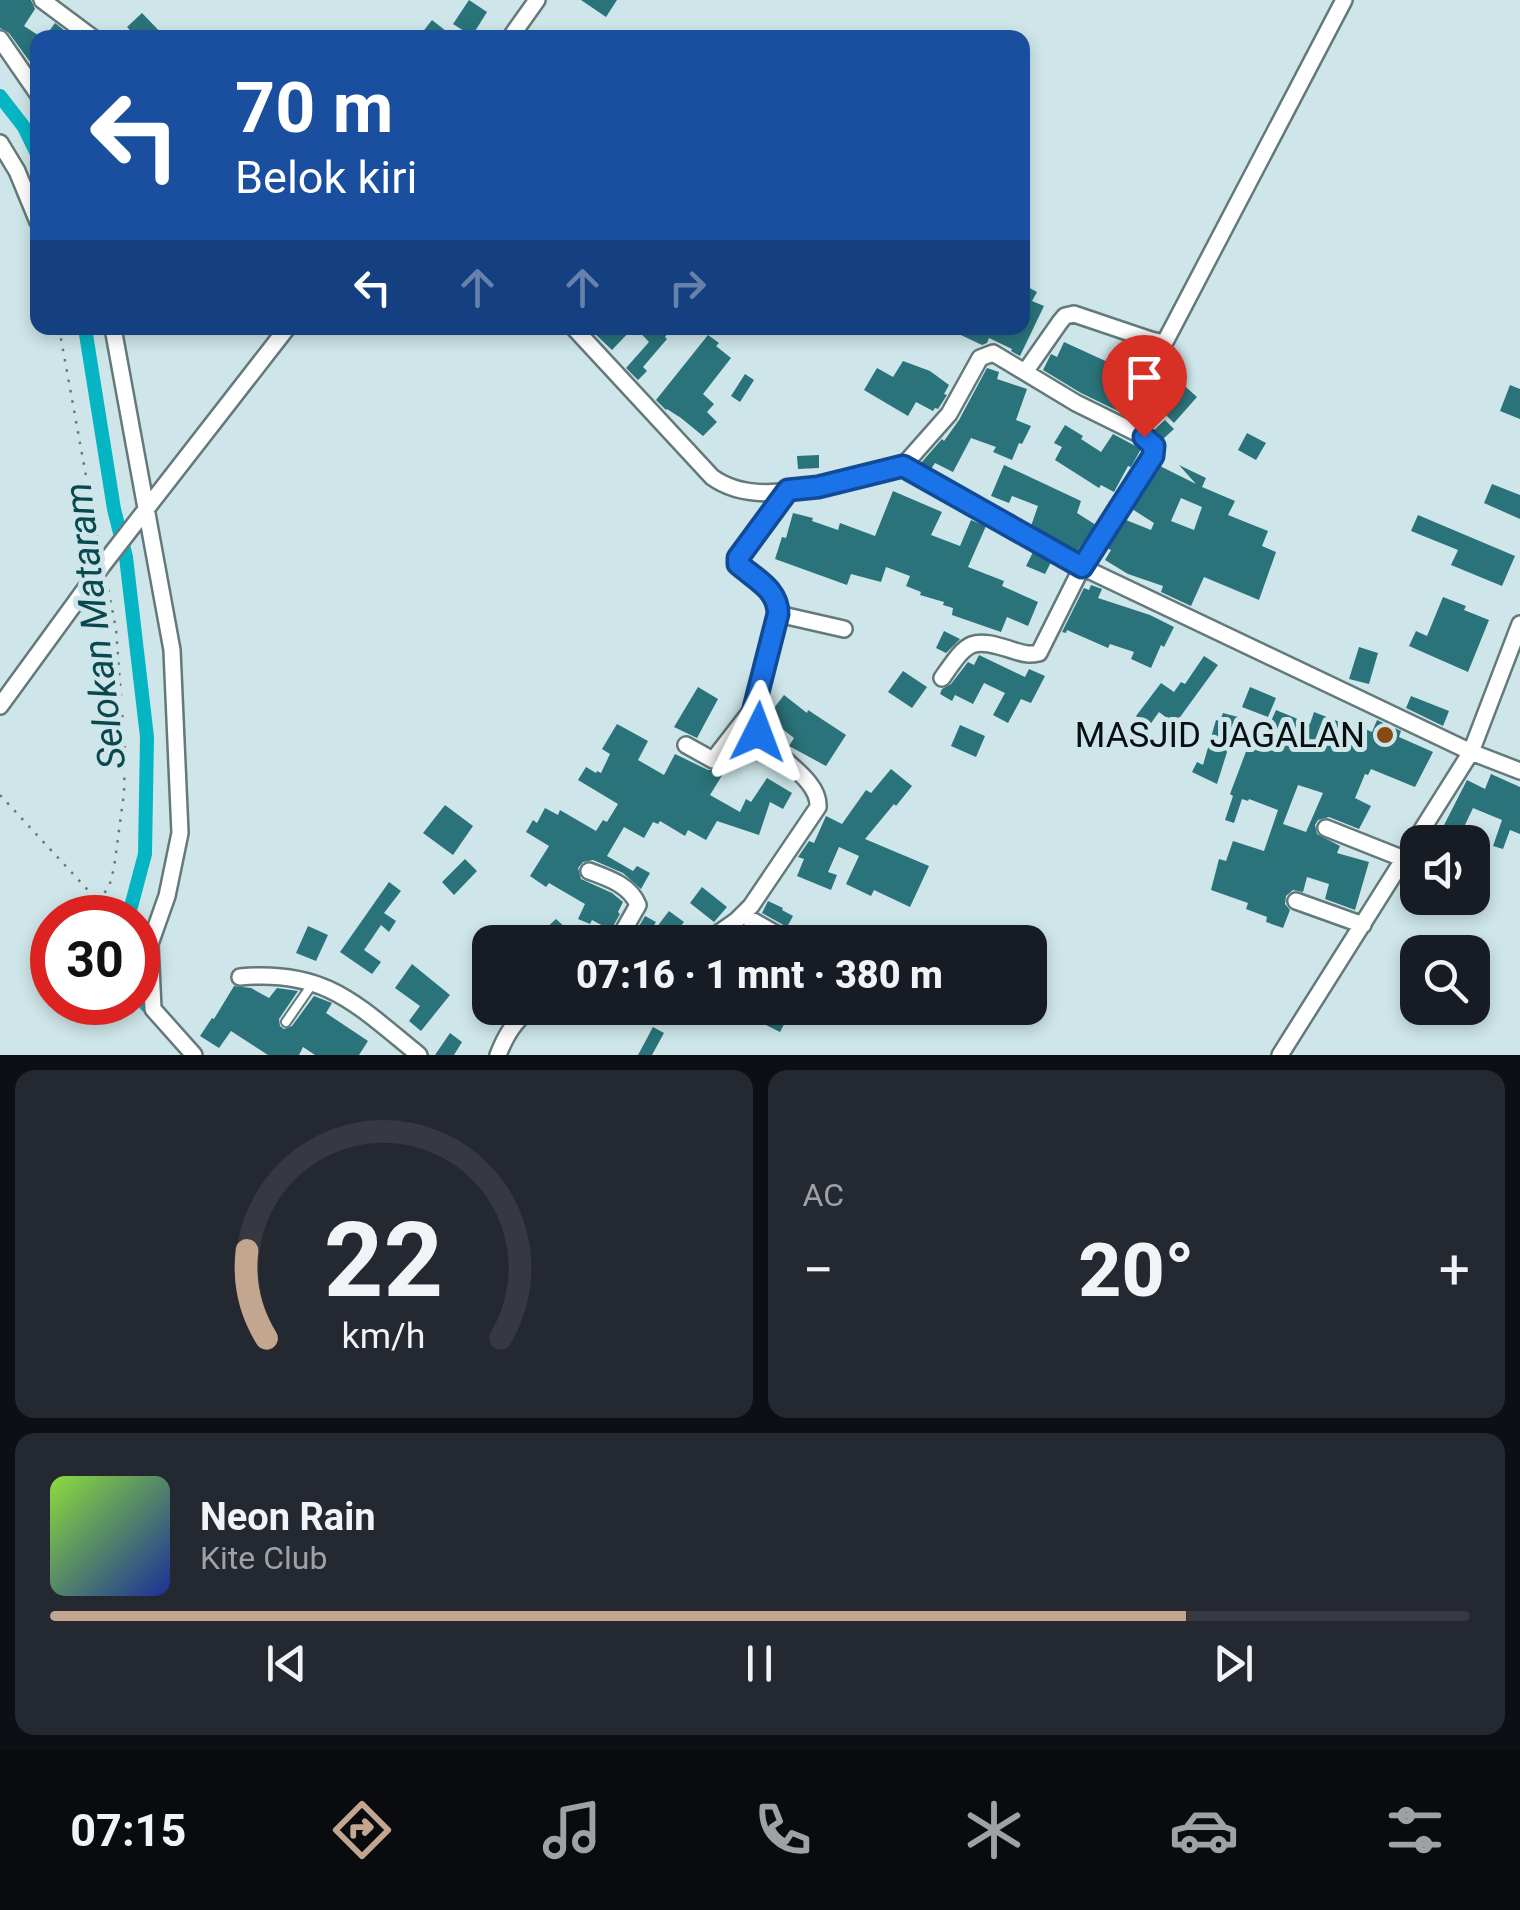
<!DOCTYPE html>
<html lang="id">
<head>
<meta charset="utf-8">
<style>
	:root { --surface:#171b24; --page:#242831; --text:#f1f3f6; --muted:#9ea1a6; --line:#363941; --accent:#c2a68f }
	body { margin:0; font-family:Roboto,sans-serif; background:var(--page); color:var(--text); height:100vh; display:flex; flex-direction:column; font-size:38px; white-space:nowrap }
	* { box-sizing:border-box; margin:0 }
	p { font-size:32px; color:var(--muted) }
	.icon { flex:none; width:55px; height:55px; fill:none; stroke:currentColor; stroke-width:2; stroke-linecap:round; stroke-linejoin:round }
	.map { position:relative; height:1055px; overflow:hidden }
	.panel { display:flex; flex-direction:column; gap:15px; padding:15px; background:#0d0f14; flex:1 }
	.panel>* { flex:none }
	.top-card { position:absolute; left:30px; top:30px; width:1000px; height:305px; border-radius:20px; box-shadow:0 5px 15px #0003; background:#1a4fa0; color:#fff; overflow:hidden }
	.controls { position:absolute; left:1400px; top:825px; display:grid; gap:20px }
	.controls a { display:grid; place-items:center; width:90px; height:90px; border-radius:20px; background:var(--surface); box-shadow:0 5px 15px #0003; font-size:50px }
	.speed { position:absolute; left:30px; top:895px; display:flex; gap:20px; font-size:50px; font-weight:700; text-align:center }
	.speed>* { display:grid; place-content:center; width:130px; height:130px; border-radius:50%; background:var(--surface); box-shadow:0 5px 15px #0003; line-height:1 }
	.speed .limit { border:15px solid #d22; background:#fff; color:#111 }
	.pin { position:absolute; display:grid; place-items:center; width:85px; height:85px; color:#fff; margin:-102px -42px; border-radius:50% 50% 50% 0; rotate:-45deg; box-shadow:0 0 10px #0007 }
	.pin .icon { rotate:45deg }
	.me { position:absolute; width:110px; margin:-55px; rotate:3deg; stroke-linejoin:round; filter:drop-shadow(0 0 8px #0008) }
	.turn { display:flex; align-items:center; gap:35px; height:210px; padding:0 40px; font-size:45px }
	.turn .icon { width:130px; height:130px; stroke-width:2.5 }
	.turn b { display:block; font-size:70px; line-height:85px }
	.lanes { display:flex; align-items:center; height:95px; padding:0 40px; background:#0003; justify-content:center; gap:50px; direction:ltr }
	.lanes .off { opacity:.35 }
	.big { font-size:75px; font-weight:800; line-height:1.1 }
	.panel .card { flex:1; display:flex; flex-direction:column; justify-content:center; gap:15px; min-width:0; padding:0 35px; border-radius:20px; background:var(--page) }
	.panel .dial { align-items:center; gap:0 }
	.dial svg { height:260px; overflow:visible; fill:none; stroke:var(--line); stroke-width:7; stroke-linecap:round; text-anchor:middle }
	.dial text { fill:var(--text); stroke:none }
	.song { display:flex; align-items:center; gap:30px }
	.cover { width:120px; height:120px; border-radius:15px; background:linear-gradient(135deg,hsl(90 70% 55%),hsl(230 70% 35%)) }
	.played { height:10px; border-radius:5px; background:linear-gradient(90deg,var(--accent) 80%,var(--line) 80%) }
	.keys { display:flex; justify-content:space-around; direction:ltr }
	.heat { display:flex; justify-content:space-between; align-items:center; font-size:55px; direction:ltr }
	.panel .tiles { flex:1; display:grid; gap:15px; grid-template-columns:1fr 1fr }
	.card:last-child { grid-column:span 2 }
	.trip { position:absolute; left:472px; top:925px; width:575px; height:100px; border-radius:20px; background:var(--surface); box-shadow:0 5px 15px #0003; font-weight:800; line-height:100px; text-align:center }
	.tab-bar { display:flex; height:160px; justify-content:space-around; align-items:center; background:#090b0e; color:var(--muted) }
	.tab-bar .icon { width:70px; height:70px }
	.tab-bar .selected { color:var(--accent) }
	.tab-bar b { font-size:45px; color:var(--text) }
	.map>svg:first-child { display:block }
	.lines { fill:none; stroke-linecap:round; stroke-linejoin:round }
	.canal { stroke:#05b5c3; stroke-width:14 }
	.building { fill:#2a737a; fill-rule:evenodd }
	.lane-casing { stroke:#64797c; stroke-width:12 }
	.street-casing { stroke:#64797c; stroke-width:20 }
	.path { stroke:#677779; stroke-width:2.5; stroke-dasharray:2.5 8; stroke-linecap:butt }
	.lane { stroke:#fff; stroke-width:8 }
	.street { stroke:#fff; stroke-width:15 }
	.route-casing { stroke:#114b97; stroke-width:25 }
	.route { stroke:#1a73e8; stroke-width:18 }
	.poi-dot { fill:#894912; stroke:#cee6e9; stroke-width:4 }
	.labels { text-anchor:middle; stroke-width:10; stroke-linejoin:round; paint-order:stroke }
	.poi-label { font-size:35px; fill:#070f10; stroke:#cee6e9; text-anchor:end }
	.water-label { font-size:38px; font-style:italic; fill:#08484e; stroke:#cee6e9 }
</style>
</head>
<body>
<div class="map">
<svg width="1520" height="1055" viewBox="0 0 1520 1055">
	<rect width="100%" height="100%" fill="#cee6e9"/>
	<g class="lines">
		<path class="canal" d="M0 96 24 127 38 156
			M85 328 114 509 126 557 147 737 145 854 128 918
			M138 986 146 1005"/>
	</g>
	<path class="building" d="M0 0H31L35 9 24 26 38 35V73L9 33 0 28Z
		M469 0 487 12 472 36 453 24Z
		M581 0H617L606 17Z
		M142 13 166 38H137L127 27Z
		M432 20 446 31 440 38H418Z
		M55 23 74 38H44Z
		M1022 284 1037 292 1032 301 1044 306 1020 356 1011 351 1012 349 989 338 987 343 982 345 946 328H1022Z
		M589 328H633L612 350Z
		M636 328H672L665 337 667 339 643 367 647 371 638 380 626 368 649 342Z
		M708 335 719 343 716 346 731 358 703 394 714 404 707 412 717 422 703 436 681 418 667 409 666 410 656 400Z
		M1064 342 1112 364 1114 359 1130 367 1133 359 1152 368 1153 366 1163 371 1165 369 1179 378 1178 380 1197 397 1174 423 1162 411 1164 409 1130 390 1120 412 1081 393 1043 370 1051 354 1057 357Z
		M903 361 930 371 949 385 944 394 947 395 938 409 935 408 933 411 916 402 908 416 864 390 877 368 893 377Z
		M987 368 999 372 997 379 1027 389 1016 420 1031 426 1022 444 1019 443 1012 460 993 452 996 447 971 438 953 472 935 463 931 469 921 463 942 439 944 441 959 420Z
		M745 374 754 380 740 402 731 396Z
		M1510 385 1520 389V419L1500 411Z
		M1165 420 1174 429 1163 439 1154 430Z
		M1065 425 1083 436 1081 439 1101 452 1113 434 1141 449 1131 467 1128 466 1114 492 1101 485 1099 488 1055 460 1062 447 1054 443Z
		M1247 433 1266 443 1256 460 1238 450Z
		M819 455V468L798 469 797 456Z
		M1004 465 1081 501 1077 513 1096 525 1077 551 1031 526 1038 506 1012 496 1009 503 991 496Z
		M1179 465 1206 478 1202 487 1235 501 1228 515 1268 531 1262 546 1276 552 1259 600 1204 577 1191 606 1161 592 1163 586 1128 574 1105 560 1111 550 1107 548 1126 520 1151 530 1154 523 1132 509 1160 466 1196 484ZM1181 498 1202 507 1194 530 1171 521Z
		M1492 484 1520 495V519L1484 503Z
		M893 491 942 512 931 535 960 546 971 520 986 526 968 567 1004 581 1002 586 1038 602 1028 626 1007 617 1001 632 952 615 953 608 943 605 944 602 920 595 921 592 906 586 910 576 886 567 881 582 851 574 847 585 775 559 782 537 786 538 793 513 813 518 812 521 838 530 840 523 875 536Z
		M1418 515 1515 556 1502 586 1451 565 1458 550 1411 531Z
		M1033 552 1051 562 1045 574 1026 566Z
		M1091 585 1102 589 1098 598 1150 615 1174 627 1164 647 1161 645 1151 668 1131 659 1134 652 1110 644 1108 648 1067 630 1066 633 1062 632 1084 588 1089 590Z
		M1443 597 1466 606 1464 610 1489 620 1468 672 1409 646 1416 631 1427 636Z
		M944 631 960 639 946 653 936 648Z
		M1359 647 1378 653 1369 684 1349 679Z
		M979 655 1025 677 1029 669 1045 676 1031 703 1021 699 1008 723 993 715 1005 693 984 683 973 704 955 695 952 701 940 694 942 689 951 684 968 662 974 665Z
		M1204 656 1218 665 1175 724 1159 712 1149 726 1136 716 1161 683 1174 692 1181 682 1185 684Z
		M903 671 927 687 912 708 888 692Z
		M698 687 718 699 697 738 674 727Z
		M1250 687 1276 698 1268 717 1242 707Z
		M784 695 807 713 808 710 846 735 826 766 789 746 794 738 767 717Z
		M1411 696 1449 711 1443 726 1406 708Z
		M1276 710 1310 724 1314 712 1350 726 1352 723 1372 732 1377 720 1401 731 1399 737 1433 752 1415 787 1371 769 1368 775 1365 774 1355 798 1371 806 1359 829 1329 817 1318 820 1315 825 1317 834 1340 846 1337 853 1369 862 1355 910 1325 899 1329 884 1307 877 1303 892 1293 890 1286 896 1285 904 1290 910 1283 928 1266 922 1267 917 1246 909 1248 903 1211 890 1219 859 1226 861 1233 841 1264 851 1278 810 1249 799 1248 801 1242 799 1234 823 1225 820 1233 796 1230 794 1253 733 1264 737ZM1298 785 1323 793 1306 832 1283 824Z
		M1223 713 1238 717 1217 784 1192 772 1197 762 1203 765 1216 720 1220 721Z
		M617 724 648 741 638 760 664 775 675 754 708 770H717L722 767 726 769 710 795 740 812 746 799 751 802 767 778 792 793 783 809 770 802 759 835 717 821 706 840 688 830 685 836 660 821 658 824 653 822 644 838 624 827 607 856 633 871 637 866 650 873 641 889 623 873 593 860 583 862 578 868 581 879 612 893 623 902 618 912 620 914 611 930 592 920 590 924 578 919 585 904 549 883 546 887 530 876 549 846 526 832 533 820 537 823 545 808 558 815 560 810 596 831 603 820 607 822 618 804 578 780 586 767 596 773 597 771 601 773 610 754 602 749Z
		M960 725 985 736 976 757 951 746Z
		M891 769 912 786 896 806 894 804 865 839 929 866 910 907 874 890 871 896 846 884 859 856 839 847 828 872 837 875 831 890 797 876 804 859 798 857 809 841 814 843 826 816 842 824 866 790 871 793Z
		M1491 774 1520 787V834L1510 830 1503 849 1493 846 1502 820 1473 808 1457 842H1432L1439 825 1443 827 1467 780 1485 789Z
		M445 805 473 826 453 855 423 833Z
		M465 859 477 871 454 895 442 882Z
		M389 882 401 891 384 913 396 921 389 932 381 925 364 950 381 962 372 974 340 952Z
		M702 887 727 907 714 922 690 903Z
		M768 901 783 908 782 910 793 916 787 927 762 913Z
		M669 911 684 922 671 939 656 928Z
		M645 916 656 922 644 942H630Z
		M556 919 567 929 553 942 542 932Z
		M308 926 328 935 316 961 296 953Z
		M412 964 450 995 421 1031 409 1021 420 1006 395 988Z
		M234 986 251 988 269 998 277 988 298 991 279 1019 280 1026 284 1029 292 1026 314 996 332 1003 326 1013 368 1041 359 1055H315L303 1047 299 1055H268L231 1031 219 1048 200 1036 212 1018 214 1019Z
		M742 1008H793L780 1032 758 1021 760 1017Z
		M653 1027 664 1033 652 1055H638Z
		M450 1033 462 1042 454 1055H435Z"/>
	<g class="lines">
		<defs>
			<path id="lane" d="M286 1022 313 983"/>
			<path id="street" d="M42 0 93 38
				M510 38 537 0
				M0 39 38 94
				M0 143 17 171 38 222
				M113 328 172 650 180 833 167 896 150 944 153 1009 194 1055
				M574 328 712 477C764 515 846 473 903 466L1082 567 1471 752 1280 1055
				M1025 372 1060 322 1065 316 1074 314 1151 340 1163 343 1166 340 1344 0
				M903 466 949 414 980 358 993 353 1076 403 1145 437 1154 446 1153 456 1082 567 1039 653C1029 655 1025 654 1015 651 970 636 968 641 942 678
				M778 614 844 629
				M1520 624 1471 752 1520 771
				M0 706 102 566 287 328
				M686 745 713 760 754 707
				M1326 828 1404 859
				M589 871C608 878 630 885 638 905L617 942
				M1296 901 1363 925
				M743 915 790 942
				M706 942 736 921 751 906 818 807C820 778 773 757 759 732 755 725 755 715 754 707L778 614C778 589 755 579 738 564V558L741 553 788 490
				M240 977C326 969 357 1005 419 1055
				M498 1055C506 1035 514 1021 532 1008"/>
		</defs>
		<use href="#lane" class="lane-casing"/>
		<use href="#street" class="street-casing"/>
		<path class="path" d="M59 328 99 547
			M0 795 98 901 97 918
			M98 901 109 887 114 868 124 793 125 751 116 629 107 584
			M125 1002 137 1008"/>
		<use href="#lane" class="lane"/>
		<use href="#street" class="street"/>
	</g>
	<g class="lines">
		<defs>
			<path id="route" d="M758 732 754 708 778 614C778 589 755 579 738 564V558L788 490 818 487 903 466 1082 567 1153 456 1154 446 1144 437"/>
		</defs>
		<use href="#route" class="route-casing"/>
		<use href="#route" class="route"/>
	</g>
	<circle class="poi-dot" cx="1385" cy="735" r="10"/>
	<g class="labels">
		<g class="poi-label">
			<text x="1365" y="747">MASJID JAGALAN</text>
		</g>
		<g class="water-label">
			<text transform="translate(95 626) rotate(-97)" y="13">Selokan Mataram</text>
		</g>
	</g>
</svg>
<div class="controls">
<a><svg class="icon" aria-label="sound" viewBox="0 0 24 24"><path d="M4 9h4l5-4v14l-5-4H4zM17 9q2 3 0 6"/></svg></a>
<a><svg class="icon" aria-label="search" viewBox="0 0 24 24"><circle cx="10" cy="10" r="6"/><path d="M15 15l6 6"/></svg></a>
</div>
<div class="speed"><div class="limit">30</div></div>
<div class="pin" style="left:1144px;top:437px;background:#d93025"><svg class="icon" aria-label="arrive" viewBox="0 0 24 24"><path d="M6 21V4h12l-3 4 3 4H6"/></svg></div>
<svg class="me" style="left:758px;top:732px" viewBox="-20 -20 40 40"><path d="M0-17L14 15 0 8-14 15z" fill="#1a73e8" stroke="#fff" stroke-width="4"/></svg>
<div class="trip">07:16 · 1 mnt · 380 m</div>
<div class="top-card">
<div class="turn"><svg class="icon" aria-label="left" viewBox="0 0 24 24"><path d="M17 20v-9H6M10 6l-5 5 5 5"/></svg><div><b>70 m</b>Belok kiri</div></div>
<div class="lanes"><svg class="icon" aria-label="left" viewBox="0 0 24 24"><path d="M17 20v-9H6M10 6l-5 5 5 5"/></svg><svg class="icon off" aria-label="ahead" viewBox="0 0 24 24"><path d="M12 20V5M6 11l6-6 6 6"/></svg><svg class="icon off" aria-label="ahead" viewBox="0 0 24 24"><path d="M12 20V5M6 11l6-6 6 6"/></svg><svg class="icon off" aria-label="right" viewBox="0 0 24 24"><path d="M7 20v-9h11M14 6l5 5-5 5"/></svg></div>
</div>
</div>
<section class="panel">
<div class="tiles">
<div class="card dial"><svg viewBox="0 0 100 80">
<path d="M14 69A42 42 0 1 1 86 69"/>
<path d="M14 69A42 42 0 0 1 8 42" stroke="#c2a68f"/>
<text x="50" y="56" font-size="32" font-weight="700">22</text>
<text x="50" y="72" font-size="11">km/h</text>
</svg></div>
<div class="card"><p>AC</p>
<div class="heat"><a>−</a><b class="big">20°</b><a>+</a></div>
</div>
<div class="card">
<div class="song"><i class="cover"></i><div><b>Neon Rain</b><p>Kite Club</p></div></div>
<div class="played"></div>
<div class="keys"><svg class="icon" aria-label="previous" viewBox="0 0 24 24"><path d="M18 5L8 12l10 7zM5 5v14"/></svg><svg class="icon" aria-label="pause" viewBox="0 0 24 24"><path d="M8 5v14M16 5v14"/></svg><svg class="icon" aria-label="next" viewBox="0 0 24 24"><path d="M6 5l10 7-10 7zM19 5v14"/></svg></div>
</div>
</div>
</section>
<nav class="tab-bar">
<b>07:15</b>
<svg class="icon selected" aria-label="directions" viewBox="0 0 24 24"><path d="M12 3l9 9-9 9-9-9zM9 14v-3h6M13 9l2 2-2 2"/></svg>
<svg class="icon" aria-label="music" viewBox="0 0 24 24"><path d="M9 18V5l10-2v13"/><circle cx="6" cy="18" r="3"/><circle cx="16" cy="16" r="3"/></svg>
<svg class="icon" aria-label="phone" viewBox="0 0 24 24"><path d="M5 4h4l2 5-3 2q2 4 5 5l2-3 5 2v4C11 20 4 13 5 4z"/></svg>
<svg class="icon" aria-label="climate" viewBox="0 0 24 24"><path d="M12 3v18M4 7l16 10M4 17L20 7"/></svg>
<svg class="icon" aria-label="car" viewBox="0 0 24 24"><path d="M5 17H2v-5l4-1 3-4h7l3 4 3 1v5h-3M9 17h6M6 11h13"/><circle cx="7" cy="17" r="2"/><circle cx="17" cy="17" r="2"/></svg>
<svg class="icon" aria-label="filters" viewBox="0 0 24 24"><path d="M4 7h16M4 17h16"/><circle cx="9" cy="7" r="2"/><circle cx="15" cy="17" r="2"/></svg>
</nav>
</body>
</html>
